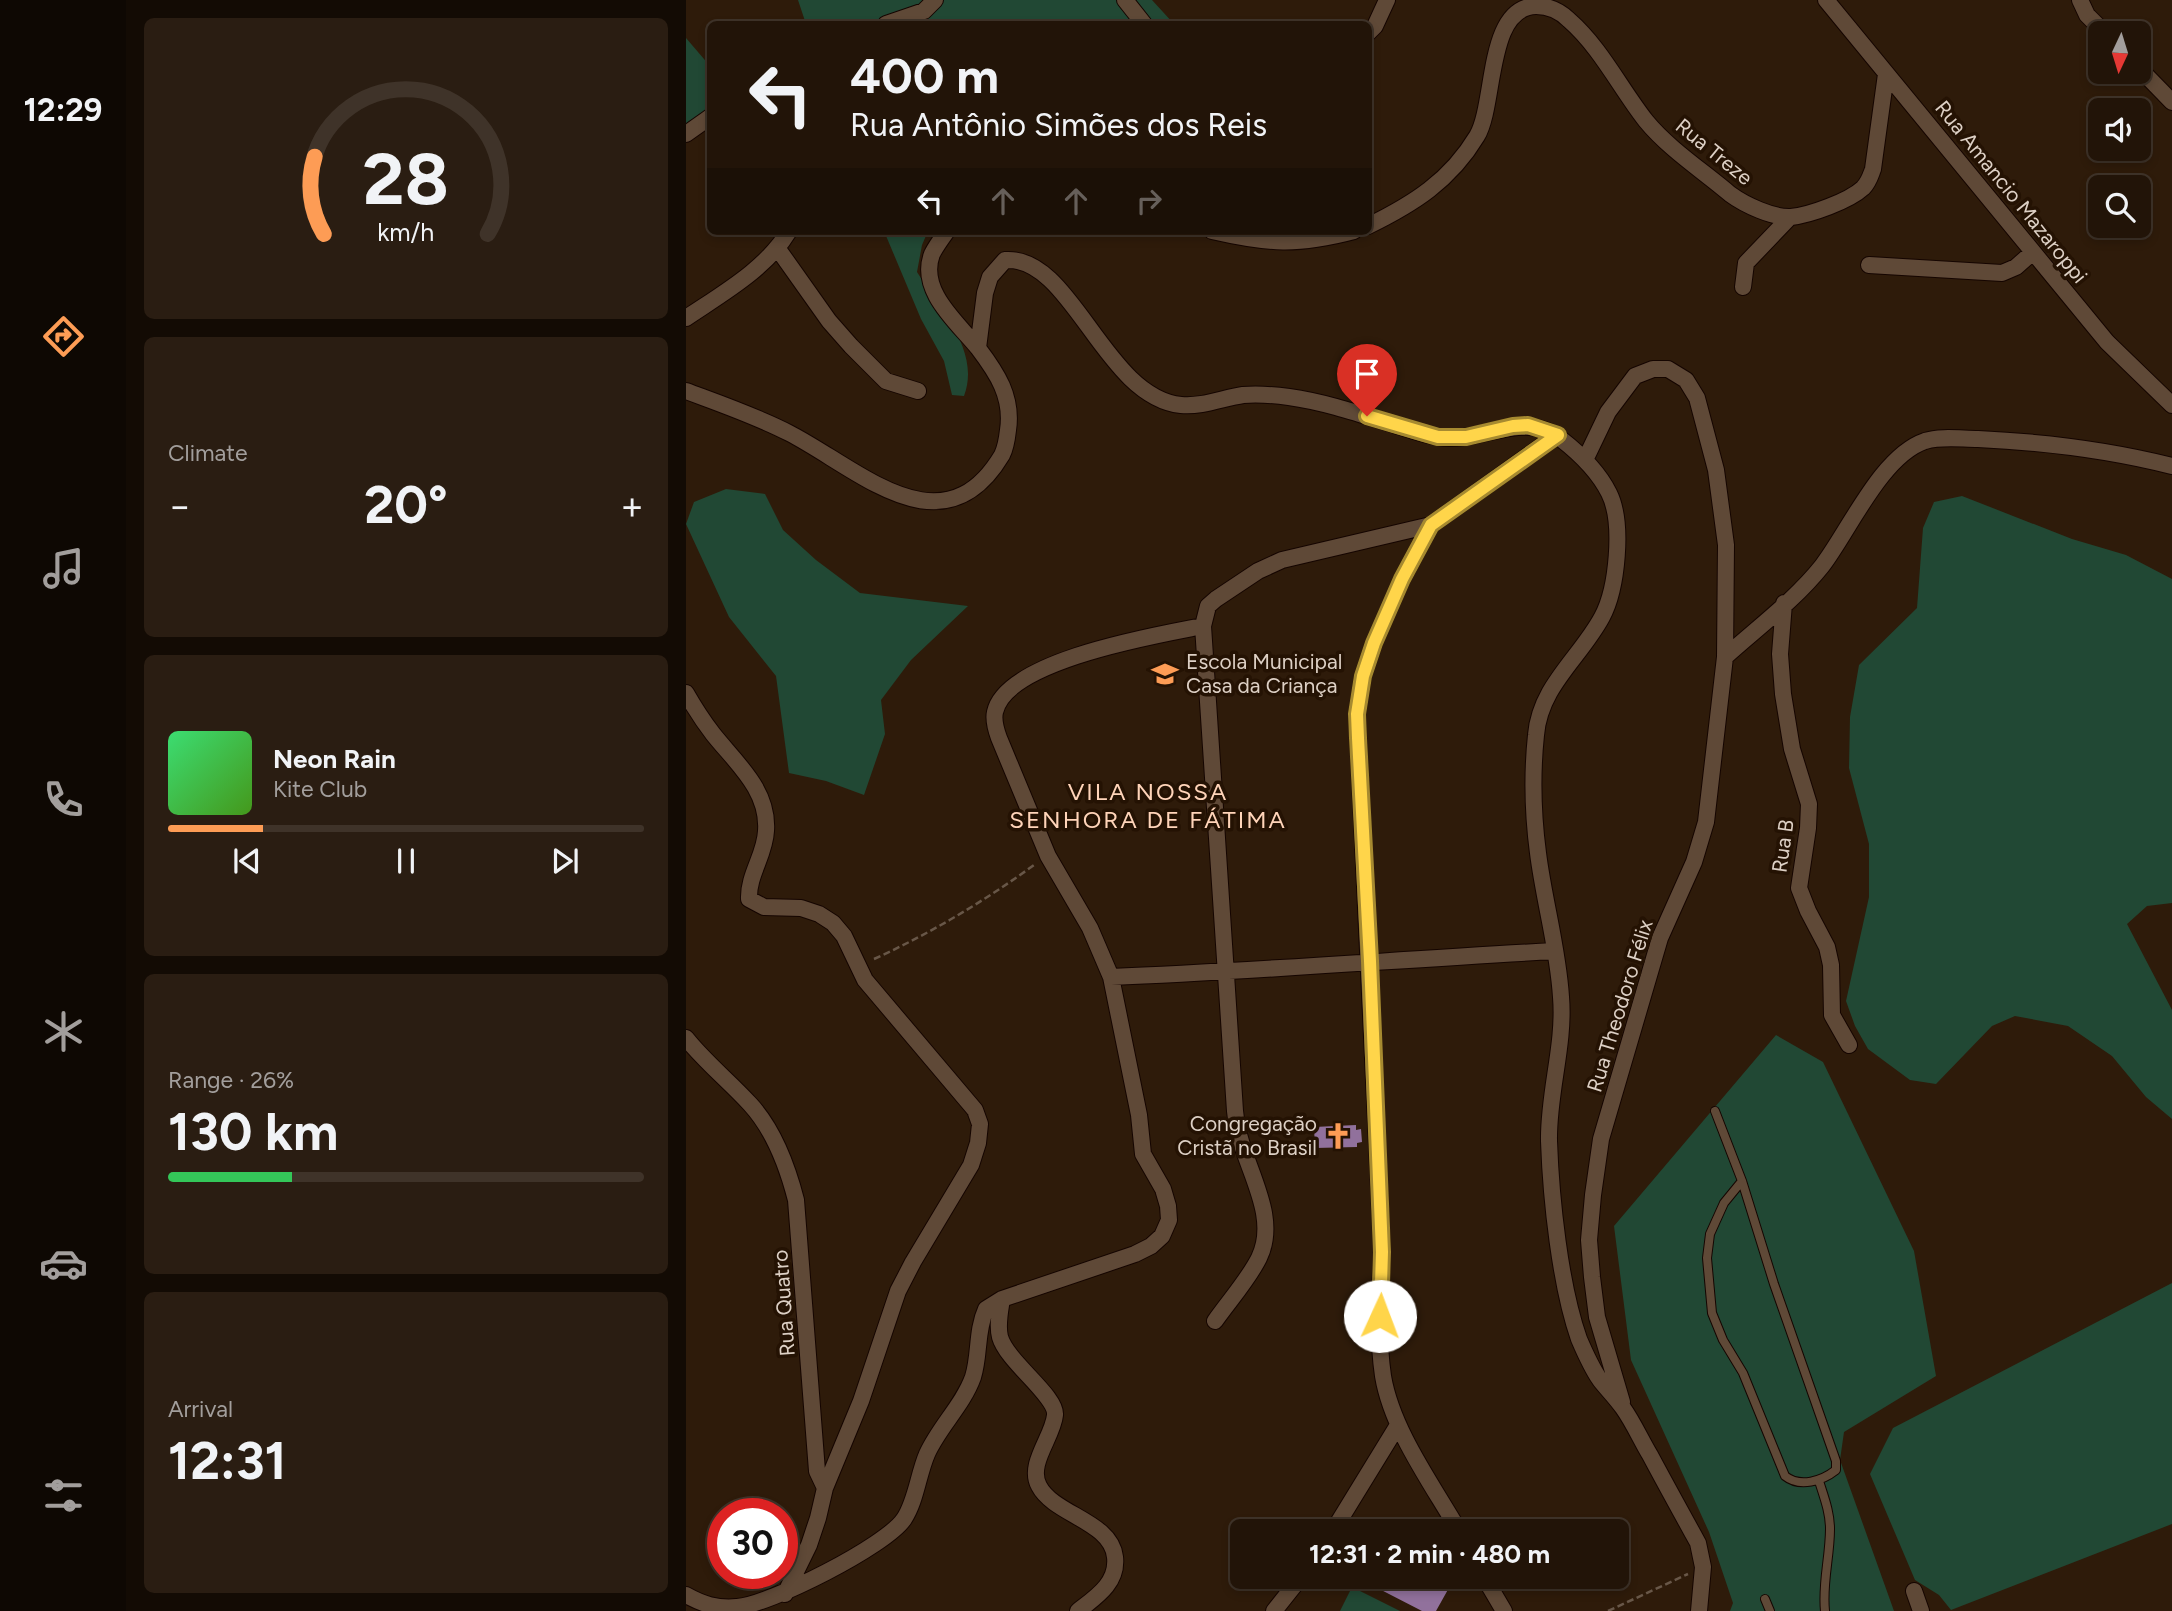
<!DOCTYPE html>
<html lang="en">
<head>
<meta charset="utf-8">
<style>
	:root { --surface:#221408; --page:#2a1d12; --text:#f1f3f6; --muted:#a29e9c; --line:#3f3329; --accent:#fd9c55 }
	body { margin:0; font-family:Figtree,sans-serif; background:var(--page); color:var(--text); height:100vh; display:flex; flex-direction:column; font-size:26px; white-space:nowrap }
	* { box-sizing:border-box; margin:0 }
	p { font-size:23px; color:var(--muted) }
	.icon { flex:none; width:38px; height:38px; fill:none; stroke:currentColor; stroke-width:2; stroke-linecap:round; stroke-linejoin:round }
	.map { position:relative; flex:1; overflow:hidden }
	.details { display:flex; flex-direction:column; gap:18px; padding:18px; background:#130b04; width:560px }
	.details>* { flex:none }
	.banner { position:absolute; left:21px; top:21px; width:665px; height:214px; border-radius:10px; box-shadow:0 4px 10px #0003,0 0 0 2px var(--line); background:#221408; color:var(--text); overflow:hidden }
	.needle { width:46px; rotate:184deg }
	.tools { position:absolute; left:1402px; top:21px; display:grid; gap:14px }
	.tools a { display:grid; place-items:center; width:63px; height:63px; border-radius:10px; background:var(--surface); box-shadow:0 4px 10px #0003,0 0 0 2px var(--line); font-size:35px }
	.speed { position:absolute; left:21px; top:1498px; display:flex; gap:14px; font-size:35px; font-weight:700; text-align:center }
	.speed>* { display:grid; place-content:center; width:91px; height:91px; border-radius:50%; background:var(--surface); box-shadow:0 4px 10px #0003,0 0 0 2px var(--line); line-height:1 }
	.speed .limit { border:10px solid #d22; background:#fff; color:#111 }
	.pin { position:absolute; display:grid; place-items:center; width:60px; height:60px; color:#fff; margin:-72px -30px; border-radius:50% 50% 50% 0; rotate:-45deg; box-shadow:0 0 7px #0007 }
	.pin .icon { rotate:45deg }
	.me { position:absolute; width:77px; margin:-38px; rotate:2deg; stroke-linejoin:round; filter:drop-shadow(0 0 5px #0008) }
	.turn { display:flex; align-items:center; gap:24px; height:147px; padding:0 28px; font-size:32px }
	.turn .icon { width:91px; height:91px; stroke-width:2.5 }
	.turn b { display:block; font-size:49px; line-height:60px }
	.lanes { display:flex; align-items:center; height:66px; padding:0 28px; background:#0003; justify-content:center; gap:35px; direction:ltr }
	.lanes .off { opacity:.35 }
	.big { font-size:52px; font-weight:700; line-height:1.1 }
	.details .tile { flex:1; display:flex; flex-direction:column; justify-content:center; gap:10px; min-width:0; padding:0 24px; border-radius:10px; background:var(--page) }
	.details .dial { align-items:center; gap:0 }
	.dial svg { height:182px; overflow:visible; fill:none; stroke:var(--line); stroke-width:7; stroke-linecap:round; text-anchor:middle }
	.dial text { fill:var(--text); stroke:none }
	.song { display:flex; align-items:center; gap:21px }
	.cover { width:84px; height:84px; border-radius:10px; background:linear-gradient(135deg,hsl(140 70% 55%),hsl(100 70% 35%)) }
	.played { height:7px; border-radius:4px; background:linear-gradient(90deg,var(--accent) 20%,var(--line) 20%) }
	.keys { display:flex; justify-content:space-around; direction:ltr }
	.heat { display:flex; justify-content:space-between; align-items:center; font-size:38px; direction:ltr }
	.charge { height:10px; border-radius:5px; background:linear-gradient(90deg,#34c759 26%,var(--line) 0) }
	.trip { position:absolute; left:544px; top:1519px; width:399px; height:70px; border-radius:10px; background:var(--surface); box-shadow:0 4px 10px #0003,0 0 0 2px var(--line); font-weight:700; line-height:70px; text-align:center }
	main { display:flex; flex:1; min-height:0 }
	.menu { display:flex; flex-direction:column; width:126px; justify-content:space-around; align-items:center; background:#0e0803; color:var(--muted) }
	.menu .icon { width:49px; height:49px }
	.menu .active { color:var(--accent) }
	.menu b { font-size:32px; color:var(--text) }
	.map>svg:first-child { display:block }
	.green { fill:#214834 }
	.building { fill:#91719c }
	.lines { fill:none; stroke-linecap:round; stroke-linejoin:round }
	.service-casing { stroke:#150500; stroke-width:10 }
	.minor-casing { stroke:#150500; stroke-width:18 }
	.path { stroke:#685748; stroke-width:2.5; stroke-dasharray:7 3.5; stroke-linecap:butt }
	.service { stroke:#5f4937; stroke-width:8 }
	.minor { stroke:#5f4937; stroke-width:16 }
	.route-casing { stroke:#a68a30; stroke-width:18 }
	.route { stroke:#ffd54a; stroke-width:12 }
	.labels { text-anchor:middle; stroke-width:7; stroke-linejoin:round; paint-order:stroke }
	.street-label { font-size:21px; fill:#ddd0c5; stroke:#241203 }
	.poi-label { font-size:21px; fill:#ddd0c5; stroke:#241203; text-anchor:start }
	.quarter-label { font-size:24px; letter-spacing:2px; fill:#ffd4b9; stroke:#241203 }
</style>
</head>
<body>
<main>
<nav class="menu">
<b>12:29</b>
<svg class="icon active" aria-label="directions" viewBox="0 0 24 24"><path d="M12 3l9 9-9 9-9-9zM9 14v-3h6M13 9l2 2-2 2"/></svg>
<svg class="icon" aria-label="music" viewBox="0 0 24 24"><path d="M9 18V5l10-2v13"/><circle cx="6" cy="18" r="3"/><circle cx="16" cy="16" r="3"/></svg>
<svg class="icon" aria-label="phone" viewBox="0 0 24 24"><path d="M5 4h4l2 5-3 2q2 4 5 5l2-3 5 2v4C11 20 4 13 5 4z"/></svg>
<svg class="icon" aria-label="climate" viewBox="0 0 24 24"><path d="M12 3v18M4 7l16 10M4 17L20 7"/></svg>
<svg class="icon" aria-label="car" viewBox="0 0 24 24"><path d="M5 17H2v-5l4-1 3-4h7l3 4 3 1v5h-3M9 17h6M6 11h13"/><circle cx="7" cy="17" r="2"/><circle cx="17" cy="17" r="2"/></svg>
<svg class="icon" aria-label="filters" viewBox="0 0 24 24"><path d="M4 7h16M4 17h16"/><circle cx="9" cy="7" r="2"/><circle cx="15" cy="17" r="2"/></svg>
</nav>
<section class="details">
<div class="tile dial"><svg viewBox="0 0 100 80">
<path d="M14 69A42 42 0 1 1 86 69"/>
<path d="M14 69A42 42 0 0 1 10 35" stroke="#fd9c55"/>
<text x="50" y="56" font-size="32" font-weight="700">28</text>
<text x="50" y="72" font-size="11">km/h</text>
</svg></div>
<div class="tile"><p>Climate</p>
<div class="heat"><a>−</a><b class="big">20°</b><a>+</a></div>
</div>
<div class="tile">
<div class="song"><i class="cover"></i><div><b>Neon Rain</b><p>Kite Club</p></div></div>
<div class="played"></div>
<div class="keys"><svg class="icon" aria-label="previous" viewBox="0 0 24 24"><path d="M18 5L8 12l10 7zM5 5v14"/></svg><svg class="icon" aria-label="pause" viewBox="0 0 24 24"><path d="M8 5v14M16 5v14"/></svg><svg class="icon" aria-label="next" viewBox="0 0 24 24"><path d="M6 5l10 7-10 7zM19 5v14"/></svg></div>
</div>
<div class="tile"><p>Range · 26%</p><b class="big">130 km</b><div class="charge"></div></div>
<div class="tile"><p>Arrival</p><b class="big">12:31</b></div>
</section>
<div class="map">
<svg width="1486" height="1611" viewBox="0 0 1486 1611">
	<rect width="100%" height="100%" fill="#2e1b0a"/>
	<path class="green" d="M112 0H466L488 24H214L207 15 181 24H120Z
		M0 38 24 66V108L0 124Z
		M198 231H242L236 245 231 272C254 309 295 351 278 396L266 395 258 361 235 319Z
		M40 489 79 494 97 530 130 560 174 593 282 606 225 660 195 700 199 734 178 795 140 781 103 773 90 676 43 617 0 524 8 502Z
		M1276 496 1386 539 1440 555 1486 579V903L1461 906 1441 924 1486 1010V1119L1460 1097 1426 1056 1382 1026 1329 1016 1306 1026 1250 1084 1224 1080 1182 1049 1169 1026 1160 1001 1183 897V844L1163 768 1164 717 1173 665 1231 608 1237 528 1248 502Z
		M1090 1035 1137 1062 1228 1251 1250 1376 1158 1432 1154 1460 1208 1611H1044L1047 1603 1023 1532 945 1360 928 1226Z
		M1486 1283V1524L1265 1610 1253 1595 1229 1580 1184 1474 1207 1428Z
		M666 1587 714 1611H654Z"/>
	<path class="building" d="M670 1125V1130L675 1129 676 1142 671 1143V1147L629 1148 628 1127Z
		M670 1577H769L750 1611H736Z"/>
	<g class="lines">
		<defs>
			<path id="service" d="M1029 1111 1056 1181 1088 1284 1150 1461V1470C1136 1481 1114 1488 1099 1476L1057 1373 1037 1340 1026 1313 1021 1258 1024 1234 1038 1203 1056 1181
				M1133 1481C1138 1497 1144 1512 1144 1529 1144 1557 1136 1583 1139 1611
				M1079 1599 1084 1611"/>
			<path id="minor" d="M439 0 458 24
				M1140 0 1421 342 1486 405
				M1394 0 1401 15 1419 33
				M200 24 238 11 249 0
				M682 33 689 26 701 0
				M1452 67 1486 102
				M0 134 24 117
				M682 226C727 204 764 181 791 136 810 104 800 7 850 6 863 6 874 11 883 20 915 48 934 88 960 121 983 149 1017 171 1044 194 1059 205 1087 218 1105 217 1124 215 1163 201 1177 188 1183 182 1184 177 1187 169L1200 74
				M261 231C256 238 250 246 246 254 232 291 272 323 292 348
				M526 231C583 244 611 246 668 231
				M92 249 143 321 165 346 200 381 232 391
				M1183 265 1316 273 1330 267 1347 252
				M1057 287 1060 263 1104 217
				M0 318C37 293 80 269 103 231
				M0 391C35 404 70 416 103 433 173 469 257 554 316 455 320 447 321 439 322 430 327 397 311 373 292 348L299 293 304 277 319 260C386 255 418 397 495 405 516 407 537 398 557 395 572 394 588 395 603 397 639 402 674 414 709 425 723 429 738 435 752 437 795 444 837 409 875 439 893 453 913 473 923 493 938 523 931 589 916 617 894 658 854 686 850 735 846 773 847 815 852 853 858 901 872 948 875 997 879 1045 862 1093 863 1141 865 1199 874 1285 893 1339 899 1353 905 1367 914 1380 921 1389 930 1398 937 1408 947 1422 955 1440 964 1455 980 1485 996 1514 1012 1543L1017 1567 1013 1611
				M899 460 922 412 949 376 967 369H982L1000 380 1011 398 1030 470 1040 545 1039 657
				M1098 603 1094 654 1097 694 1106 749 1123 804 1122 828 1113 888 1122 911 1141 947 1145 965 1146 1015 1163 1045
				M0 693C8 707 17 721 27 734 50 763 83 790 80 831 79 855 62 875 63 899L78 907 115 908 133 914 147 923 158 936 179 980 289 1110 294 1124 292 1143 285 1165 227 1262 212 1291 175 1401 139 1488
				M425 977C573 971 721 959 869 951
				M0 1038C19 1062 43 1081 64 1104 88 1130 101 1165 110 1200L131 1471 139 1488 132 1518 123 1545 99 1594
				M316 1299C314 1312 311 1325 314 1337 321 1362 371 1396 369 1415 367 1437 341 1464 353 1486 368 1515 425 1521 429 1557 432 1583 410 1597 392 1611
				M529 1321C543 1301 562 1280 573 1258 592 1219 564 1176 554 1138 551 1129 550 1120 549 1111L517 626 522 606 530 599 572 571 596 560 745 525
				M936 1402 911 1317 906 1277 903 1240 907 1195 915 1139 974 938 1008 862 1020 822 1039 657C1071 628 1109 600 1136 566 1163 531 1195 456 1239 441 1255 436 1275 439 1292 439 1356 442 1423 450 1486 466
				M647 1531 712 1425
				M773 1531C746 1484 706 1430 697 1376 691 1335 694 1294 696 1252L671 714 677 676 688 643 716 579 745 525 871 435
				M798 1577 818 1611
				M1228 1591 1235 1611
				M0 1595C16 1604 31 1609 51 1607 83 1605 200 1546 218 1519 230 1501 232 1475 241 1454 253 1427 277 1405 287 1377 294 1355 290 1331 300 1309L316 1299 449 1254 465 1246 476 1236 483 1220 482 1206 477 1189 457 1154 453 1115 425 977 404 928 362 856 313 738C310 730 307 721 309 712 320 660 472 635 517 626
				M588 1611 615 1577"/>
		</defs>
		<use href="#service" class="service-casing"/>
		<use href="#minor" class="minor-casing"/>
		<path class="path" d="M188 959C245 933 297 902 348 865
			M922 1611 1002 1574"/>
		<use href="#service" class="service"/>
		<use href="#minor" class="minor"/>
	</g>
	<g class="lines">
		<defs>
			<path id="route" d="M681 416 752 437H780L827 426 842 425 872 435 745 525 716 579 688 643 677 676 671 714 672 738 684 961 696 1252 694 1316"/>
		</defs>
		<use href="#route" class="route-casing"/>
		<use href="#route" class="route"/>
	</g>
	<defs>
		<symbol id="school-bare" viewBox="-9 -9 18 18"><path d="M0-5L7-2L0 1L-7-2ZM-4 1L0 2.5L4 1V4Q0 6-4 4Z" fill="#fd9c55" stroke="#241203" stroke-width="2.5" paint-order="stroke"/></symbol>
		<symbol id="church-bare" viewBox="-9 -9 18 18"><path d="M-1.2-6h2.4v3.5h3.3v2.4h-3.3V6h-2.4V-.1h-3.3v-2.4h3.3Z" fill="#fd9c55" stroke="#241203" stroke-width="2.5" paint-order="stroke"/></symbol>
	</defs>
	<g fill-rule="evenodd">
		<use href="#school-bare" x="460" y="655" width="38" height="38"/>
		<use href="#church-bare" x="633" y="1117" width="38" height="38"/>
	</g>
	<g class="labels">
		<g class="street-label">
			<text transform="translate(1028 152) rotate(39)" y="7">Rua Treze</text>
			<text transform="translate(1325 192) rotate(51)" y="7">Rua Amancio Mazaroppi</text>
			<text transform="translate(1097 846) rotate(-82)" y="7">Rua B</text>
			<text transform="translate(934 1006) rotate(-73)" y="7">Rua Theodoro Félix</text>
			<text transform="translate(98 1303) rotate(-94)" y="7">Rua Quatro</text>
		</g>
		<g class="poi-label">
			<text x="500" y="669">Escola Municipal<tspan x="500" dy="24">Casa da Criança</tspan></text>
			<text x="631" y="1131" text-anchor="end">Congregação<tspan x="631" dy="24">Cristã no Brasil</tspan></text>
		</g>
		<g class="quarter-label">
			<text x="462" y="800">VILA NOSSA<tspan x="462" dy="28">SENHORA DE FÁTIMA</tspan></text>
		</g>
	</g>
</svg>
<div class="tools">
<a><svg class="needle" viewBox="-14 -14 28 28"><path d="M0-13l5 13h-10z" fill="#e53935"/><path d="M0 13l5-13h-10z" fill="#a29e9c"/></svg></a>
<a><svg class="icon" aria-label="sound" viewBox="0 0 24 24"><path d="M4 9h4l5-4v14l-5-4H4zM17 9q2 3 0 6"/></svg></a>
<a><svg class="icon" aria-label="search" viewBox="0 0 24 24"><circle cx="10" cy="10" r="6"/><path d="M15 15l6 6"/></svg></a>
</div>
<div class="speed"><div class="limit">30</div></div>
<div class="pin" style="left:681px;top:416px;background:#d93025"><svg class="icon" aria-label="arrive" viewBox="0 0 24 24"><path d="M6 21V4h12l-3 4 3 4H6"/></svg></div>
<svg class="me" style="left:694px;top:1316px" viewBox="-20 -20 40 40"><circle r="19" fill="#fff"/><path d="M0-13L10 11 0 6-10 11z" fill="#ffd54a"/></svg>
<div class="trip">12:31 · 2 min · 480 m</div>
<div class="banner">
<div class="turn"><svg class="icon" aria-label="left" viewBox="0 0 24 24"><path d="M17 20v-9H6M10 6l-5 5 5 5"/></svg><div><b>400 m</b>Rua Antônio Simões dos Reis</div></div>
<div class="lanes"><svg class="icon" aria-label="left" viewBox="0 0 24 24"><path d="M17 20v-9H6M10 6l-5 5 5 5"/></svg><svg class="icon off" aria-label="ahead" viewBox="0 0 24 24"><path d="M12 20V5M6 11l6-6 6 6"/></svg><svg class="icon off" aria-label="ahead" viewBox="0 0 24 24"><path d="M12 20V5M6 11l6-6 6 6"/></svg><svg class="icon off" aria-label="right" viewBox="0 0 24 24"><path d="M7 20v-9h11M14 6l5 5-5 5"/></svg></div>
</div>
</div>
</main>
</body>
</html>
